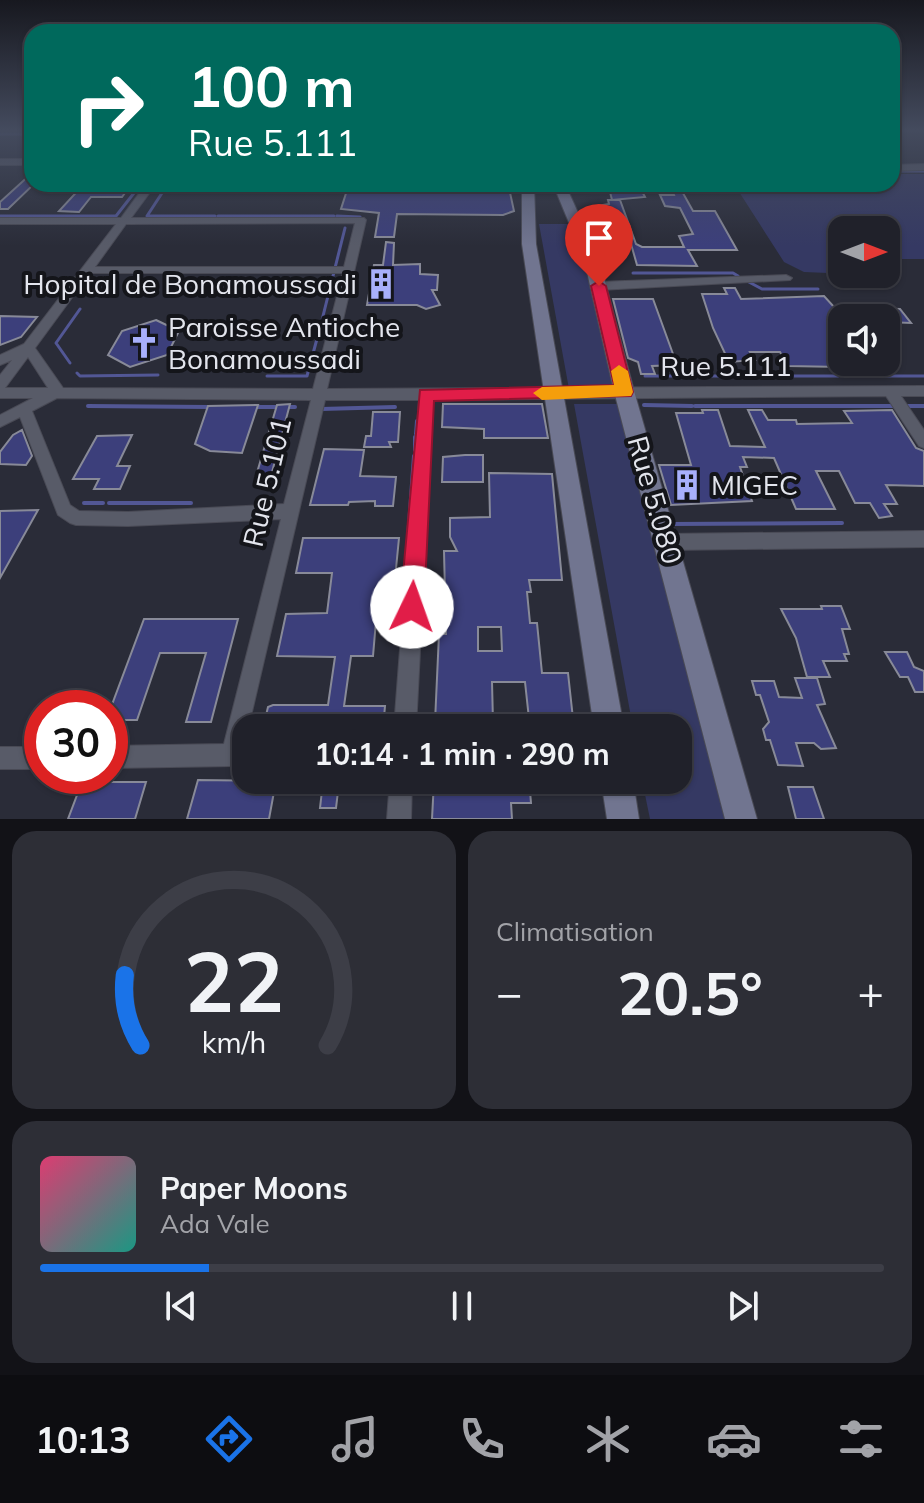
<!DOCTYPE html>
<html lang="fr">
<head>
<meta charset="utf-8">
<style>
	:root { --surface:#20212a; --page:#2d2e36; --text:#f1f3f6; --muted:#a2a3a8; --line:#3d3e47; --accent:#1a73e8 }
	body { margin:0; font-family:Mulish,sans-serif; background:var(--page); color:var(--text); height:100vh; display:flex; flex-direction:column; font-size:30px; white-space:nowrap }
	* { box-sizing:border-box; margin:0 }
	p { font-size:26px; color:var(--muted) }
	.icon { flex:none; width:44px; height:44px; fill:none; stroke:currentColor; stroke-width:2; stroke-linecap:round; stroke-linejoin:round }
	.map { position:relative; height:819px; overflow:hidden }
	.side { display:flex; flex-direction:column; gap:12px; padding:12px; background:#121217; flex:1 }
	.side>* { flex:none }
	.guide { position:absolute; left:24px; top:24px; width:876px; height:168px; border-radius:24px; box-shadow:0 2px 6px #0004,0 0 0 2px var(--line); background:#00695c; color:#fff; overflow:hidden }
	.needle { width:52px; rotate:90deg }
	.tools { position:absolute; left:828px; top:216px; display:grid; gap:16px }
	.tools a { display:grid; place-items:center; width:72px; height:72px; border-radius:16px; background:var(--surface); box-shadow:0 2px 6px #0004,0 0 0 2px var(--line); font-size:40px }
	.speed { position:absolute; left:24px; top:690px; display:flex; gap:16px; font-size:40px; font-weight:700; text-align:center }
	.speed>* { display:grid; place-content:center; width:104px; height:104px; border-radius:50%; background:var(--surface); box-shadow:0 2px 6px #0004,0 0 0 2px var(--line); line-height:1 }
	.speed .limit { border:12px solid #d22; background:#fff; color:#111 }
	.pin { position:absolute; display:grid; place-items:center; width:68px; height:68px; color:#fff; margin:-82px -34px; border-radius:50% 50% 50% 0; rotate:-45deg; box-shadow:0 0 8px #0007 }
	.pin .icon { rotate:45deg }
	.me { position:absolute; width:88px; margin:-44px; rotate:3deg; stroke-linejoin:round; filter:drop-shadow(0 0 6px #0008) }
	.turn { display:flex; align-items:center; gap:28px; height:168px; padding:0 32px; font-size:36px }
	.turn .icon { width:104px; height:104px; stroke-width:2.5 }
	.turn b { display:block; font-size:56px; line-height:68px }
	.big { font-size:60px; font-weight:700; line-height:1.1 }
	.side .card { flex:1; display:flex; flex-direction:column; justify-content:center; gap:12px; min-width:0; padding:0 28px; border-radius:24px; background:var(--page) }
	.side .dial { align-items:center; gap:0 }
	.dial svg { height:208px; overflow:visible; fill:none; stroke:var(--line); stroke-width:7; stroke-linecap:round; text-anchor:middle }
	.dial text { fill:var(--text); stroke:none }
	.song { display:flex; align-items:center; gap:24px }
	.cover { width:96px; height:96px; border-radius:12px; background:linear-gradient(135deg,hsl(340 70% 55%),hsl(170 70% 35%)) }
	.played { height:8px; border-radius:4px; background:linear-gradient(90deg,var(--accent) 20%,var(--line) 20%) }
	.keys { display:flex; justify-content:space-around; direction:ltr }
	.heat { display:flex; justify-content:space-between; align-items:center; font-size:44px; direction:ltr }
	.side .tiles { flex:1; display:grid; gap:12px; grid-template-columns:1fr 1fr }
	.card:last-child { grid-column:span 2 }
	.trip { position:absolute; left:232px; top:714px; width:460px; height:80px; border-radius:24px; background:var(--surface); box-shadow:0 2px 6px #0004,0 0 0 2px var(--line); font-weight:700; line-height:80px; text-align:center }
	.tabs { display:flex; height:128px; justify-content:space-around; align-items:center; background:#0d0d11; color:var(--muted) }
	.tabs .icon { width:56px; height:56px }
	.tabs .current { color:var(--accent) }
	.tabs b { font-size:36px; color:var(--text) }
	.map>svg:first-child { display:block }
	.green { fill:#353963 }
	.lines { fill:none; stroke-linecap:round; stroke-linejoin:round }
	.stream-far1 { stroke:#525795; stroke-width:3 }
	.stream { stroke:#525795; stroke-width:4 }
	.building { fill:#3c3f7b; stroke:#888a98; stroke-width:2; fill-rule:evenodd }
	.street-casing { stroke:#494a55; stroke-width:2 }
	.secondary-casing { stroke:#494a55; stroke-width:2 }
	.street { fill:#585b68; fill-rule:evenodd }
	.secondary { fill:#717590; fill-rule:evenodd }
	.route { fill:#e11d48; stroke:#92132f; stroke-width:2 }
	.slow { fill:#f59e0b }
	.labels { text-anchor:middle; stroke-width:8; stroke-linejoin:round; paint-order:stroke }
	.poi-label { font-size:28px; fill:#e3e5ed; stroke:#14151a; text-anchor:start }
	.street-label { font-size:28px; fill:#e3e5ed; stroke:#14151a }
</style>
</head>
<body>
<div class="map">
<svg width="924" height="819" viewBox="0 0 924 819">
	<rect width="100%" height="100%" fill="#2a2c38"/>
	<path class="green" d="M892 174H924V259H886V230H842V259H836L828 273 804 272 784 262 734 184H892Z
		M539 224H577L621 389H569Z
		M574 404H624L733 819H650L642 780H678V728H633Z"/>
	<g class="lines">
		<path class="stream-far1" d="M0 134H32
			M892 171H896
			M899 171H924
			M0 216H116L141 184
			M147 216H215
			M147 216 164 190
			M218 216H334
			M337 216 360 217 362 221
			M633 273H733L738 276
			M747 281 762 289H818
			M321 324 345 228
			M70 363 56 343 80 309
			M77 373 80 376 158 375
			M267 376H307L318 335
			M645 376H766
			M772 376H783
			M790 376H838
			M857 376H924"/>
		<path class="stream" d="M644 405 692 406
			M88 406 209 407
			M695 406H894
			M902 406H924
			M254 407H295
			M321 409 395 407
			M416 434 417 421
			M415 437V450
			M84 503H103
			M109 503H191
			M669 524 842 523
			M406 566 414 456"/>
	</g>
	<path class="building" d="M32 173 34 184 8 209H0V202Z
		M84 184H112L110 187 130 186 122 197H91L79 212 59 211Z
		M349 184 509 188 514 211 503 215 397 214 394 237H375L379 213 341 209Z
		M608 184H638L645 197 612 200Z
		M679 186 693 211H715L737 250H688L697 266 637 265 631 244H623L622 239H608L600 230 596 206 609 204 608 200H620L636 244 642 247H684L679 236 693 234 680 208 665 206 660 195H674L672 190Z
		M386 242 394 243 393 265 420 264V274L438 275 437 290H432L440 305 426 309 417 305H367L374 265H383Z
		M724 288H735L741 299 824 296 834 307 900 309 911 323 886 322V318H829L842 341V367L788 366 780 352H750L755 360 729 362 713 328 702 294H727Z
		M613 299H653L677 365 652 366 655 374H641L638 362 628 358Z
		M0 316 37 317 21 337 0 345Z
		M156 320 179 331 167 355 130 367 108 355 122 331Z
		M290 404 271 476H256L277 405Z
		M443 404H542L548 438H484V429L442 427Z
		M258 405 242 453 210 451 195 444 208 406Z
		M702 410H718L730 446 765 447 748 410H762L768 420H796L797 424 852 423 844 411 892 410 916 448 924 451V486L886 485 897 504H884L892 516 879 518 870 503H855L839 471H816L835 509H796L774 458 743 457 747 467H740L752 501 671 505 659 465H691L676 413H703Z
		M373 412H400L398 442H389L391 447H364L366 436H371Z
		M22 430 32 456 26 465 0 464V452L13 435Z
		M132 435 117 466H130L120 489H94L99 479H73L97 436Z
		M324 449 364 450 360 476 396 477 393 506H375V501L349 502 348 505H310Z
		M465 455H483V482H442L443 457Z
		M489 473 552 474 562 580H529L531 592H527L530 623H537L542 673H568L574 728H530L525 682H492L493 722H435L439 634H446L444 551H457L450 537V518L490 517ZM478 627H501L502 651H478Z
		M38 510 0 578V511Z
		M303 538H399L392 609H377L373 656H351L344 706H385L383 728H263L268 707 273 705H328L335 657 277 656 286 614 327 613 332 573H296Z
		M821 606H841L850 629H842L849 654H844L847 661H823L830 677H807L796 638 781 609H822Z
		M144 619H238L211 722H186L206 653H160L137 720H110V710Z
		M885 652H907L914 667 924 671V692H915L908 677H900Z
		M795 678H817L825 704 817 705 836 748 821 749 814 743H796L803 766 778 765 770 740H766L763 729 769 722 760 695H756L752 681H774L779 697 802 698Z
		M198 780 276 781 269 819H187Z
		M481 780H575L576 791H530L531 803H511L512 819H432L434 781Z
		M82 782H146L135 819H68Z
		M323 782 339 783 336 808H320Z
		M788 787H813L824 819H796Z"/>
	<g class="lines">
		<defs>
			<path id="street" d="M0 159H32V165H0Z
				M924 164V170L892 171V165Z
				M146 184H156L131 218H364L366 220 327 389 924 386V396H901L924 430V448L919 446 886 396 433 400 416 728H394L419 400H325L240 763 232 766 110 768V746L224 744 281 519 128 526 76 525 70 523 58 515 20 417 0 427V415L33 398H0V375L12 360 0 365V355L24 344 116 224H0V218H121ZM355 223 344 267H95L126 224ZM90 273H343L313 389 63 388 35 348ZM28 357 48 388H5ZM57 398 311 400 284 504 128 512 79 511 70 505 32 411Z
				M786 275 792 278 790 280 599 290 593 286 599 282Z
				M924 531V547L667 550 661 548 659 542 661 536 667 534Z
				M0 747H42V769H0Z
				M390 780H412L411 819H387Z"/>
			<path id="secondary" d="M522 184H534L536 244 624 728H594L522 244Z
				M553 184H565L599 259 634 391 757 819H725L614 391 584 259Z
				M601 780H633L639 819H607Z"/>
		</defs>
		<use href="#street" class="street-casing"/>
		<use href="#secondary" class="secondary-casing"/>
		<use href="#street" class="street"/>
		<use href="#secondary" class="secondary"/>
	</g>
	<linearGradient id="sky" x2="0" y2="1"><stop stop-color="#17181f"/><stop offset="0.53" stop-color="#444b5e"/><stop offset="1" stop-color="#444b5e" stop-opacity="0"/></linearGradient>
	<rect width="924" height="246" fill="url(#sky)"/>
	<path class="route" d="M599 281 606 286 633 392 631 396 434 401 424 607 421 615 412 619 404 615 400 607 420 390 614 385 591 286Z"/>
	<path class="slow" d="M619 365 628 371 633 392 631 396 542 400 533 393 542 387 614 385 611 371Z"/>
	<defs>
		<symbol id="building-bare" viewBox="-9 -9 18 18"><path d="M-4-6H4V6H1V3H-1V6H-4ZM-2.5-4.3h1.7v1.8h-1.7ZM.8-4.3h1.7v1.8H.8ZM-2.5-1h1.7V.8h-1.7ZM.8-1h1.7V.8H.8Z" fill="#a8b0fc" stroke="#14151a" stroke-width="2.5" paint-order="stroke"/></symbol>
		<symbol id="church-bare" viewBox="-9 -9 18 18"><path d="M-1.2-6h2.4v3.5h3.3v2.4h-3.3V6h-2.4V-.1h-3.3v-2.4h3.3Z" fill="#a8b0fc" stroke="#14151a" stroke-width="2.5" paint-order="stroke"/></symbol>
	</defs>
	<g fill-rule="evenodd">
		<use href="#building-bare" x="359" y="262" width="44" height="44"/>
		<use href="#church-bare" x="122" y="321" width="44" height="44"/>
		<use href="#building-bare" x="665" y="463" width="44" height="44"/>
	</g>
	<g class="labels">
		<g class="poi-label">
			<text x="357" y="294" text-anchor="end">Hopital de Bonamoussadi</text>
			<text x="168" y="337">Paroisse Antioche<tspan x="168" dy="32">Bonamoussadi</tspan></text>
			<text x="711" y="495">MIGEC</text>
		</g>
		<g class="street-label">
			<text x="726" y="376">Rue 5.111</text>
			<text transform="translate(267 482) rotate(-77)" y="10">Rue 5.101</text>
			<text transform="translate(655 500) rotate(74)" y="10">Rue 5.080</text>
		</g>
	</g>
</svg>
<div class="tools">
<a><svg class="needle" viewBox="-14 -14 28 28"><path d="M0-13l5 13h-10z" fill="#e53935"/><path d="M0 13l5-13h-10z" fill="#a2a3a8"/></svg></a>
<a><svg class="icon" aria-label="sound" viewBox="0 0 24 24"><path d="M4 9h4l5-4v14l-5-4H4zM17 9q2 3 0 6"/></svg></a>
</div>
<div class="speed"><div class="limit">30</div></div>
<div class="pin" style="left:599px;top:286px;background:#d93025"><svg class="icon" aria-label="arrive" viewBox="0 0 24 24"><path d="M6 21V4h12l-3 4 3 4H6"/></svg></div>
<svg class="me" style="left:412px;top:607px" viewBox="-20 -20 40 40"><circle r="19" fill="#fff"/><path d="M0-13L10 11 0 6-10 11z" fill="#e11d48"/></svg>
<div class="trip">10:14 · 1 min · 290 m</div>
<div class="guide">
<div class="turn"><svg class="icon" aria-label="right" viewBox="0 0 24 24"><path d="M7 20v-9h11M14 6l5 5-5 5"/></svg><div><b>100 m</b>Rue 5.111</div></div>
</div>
</div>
<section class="side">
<div class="tiles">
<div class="card dial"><svg viewBox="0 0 100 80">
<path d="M14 69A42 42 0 1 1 86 69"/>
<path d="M14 69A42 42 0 0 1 8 42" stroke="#1a73e8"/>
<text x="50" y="56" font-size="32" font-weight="700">22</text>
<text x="50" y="72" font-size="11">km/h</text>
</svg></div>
<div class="card"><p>Climatisation</p>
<div class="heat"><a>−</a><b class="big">20.5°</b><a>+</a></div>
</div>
<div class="card">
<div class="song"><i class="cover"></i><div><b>Paper Moons</b><p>Ada Vale</p></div></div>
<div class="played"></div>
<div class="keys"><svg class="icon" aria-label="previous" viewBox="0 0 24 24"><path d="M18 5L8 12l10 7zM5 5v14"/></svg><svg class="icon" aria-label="pause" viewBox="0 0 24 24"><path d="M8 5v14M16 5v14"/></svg><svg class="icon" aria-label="next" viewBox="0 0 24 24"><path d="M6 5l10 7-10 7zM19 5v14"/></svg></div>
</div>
</div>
</section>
<nav class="tabs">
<b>10:13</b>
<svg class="icon current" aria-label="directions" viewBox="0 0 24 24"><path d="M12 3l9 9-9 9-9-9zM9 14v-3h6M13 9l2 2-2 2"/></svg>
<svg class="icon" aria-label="music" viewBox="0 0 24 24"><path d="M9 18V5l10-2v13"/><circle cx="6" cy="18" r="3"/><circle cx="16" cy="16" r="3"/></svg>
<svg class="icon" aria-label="phone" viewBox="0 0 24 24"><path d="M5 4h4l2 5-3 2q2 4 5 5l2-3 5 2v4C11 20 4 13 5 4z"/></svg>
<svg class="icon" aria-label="climate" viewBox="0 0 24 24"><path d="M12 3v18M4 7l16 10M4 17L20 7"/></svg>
<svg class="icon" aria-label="car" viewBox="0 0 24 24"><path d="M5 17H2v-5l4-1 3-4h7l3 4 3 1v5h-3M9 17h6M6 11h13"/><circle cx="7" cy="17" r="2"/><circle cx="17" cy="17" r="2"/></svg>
<svg class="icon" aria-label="filters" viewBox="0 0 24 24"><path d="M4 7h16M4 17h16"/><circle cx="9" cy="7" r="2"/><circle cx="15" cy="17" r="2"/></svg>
</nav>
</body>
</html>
